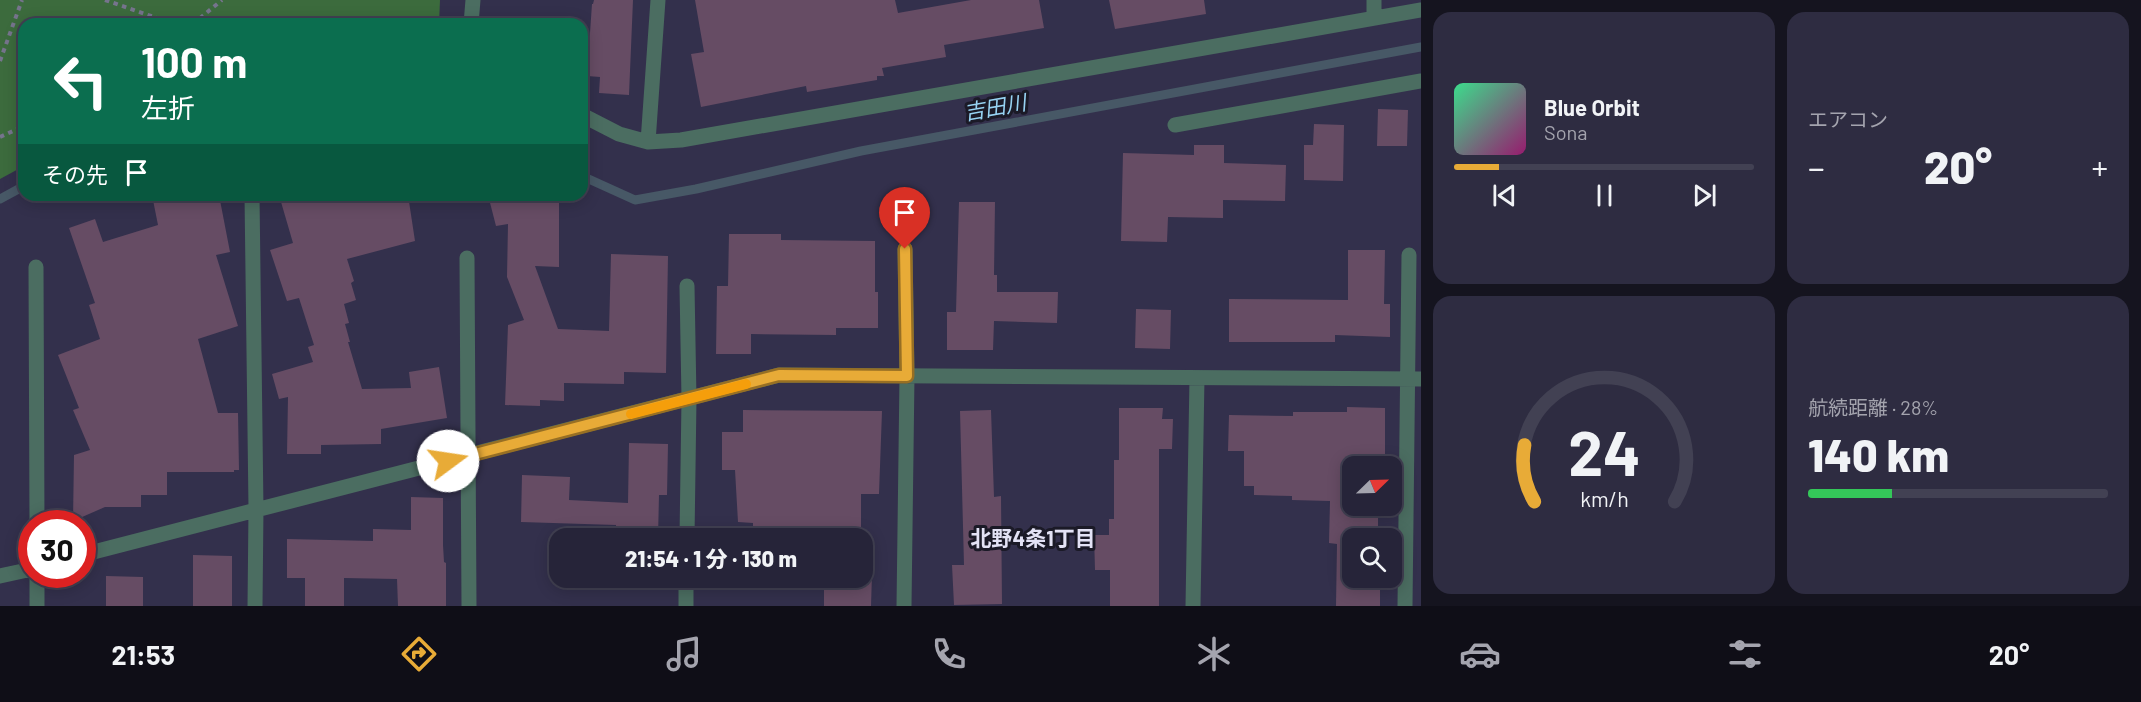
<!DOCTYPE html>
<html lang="ja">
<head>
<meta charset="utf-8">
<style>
	:root { --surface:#262439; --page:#2e2c41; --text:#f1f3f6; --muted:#a4a4ae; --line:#424153; --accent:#e8ab37 }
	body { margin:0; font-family:Barlow,"Noto Sans JP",sans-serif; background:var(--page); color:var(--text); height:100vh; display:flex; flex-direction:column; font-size:22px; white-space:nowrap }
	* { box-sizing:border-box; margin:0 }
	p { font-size:20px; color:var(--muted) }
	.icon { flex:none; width:33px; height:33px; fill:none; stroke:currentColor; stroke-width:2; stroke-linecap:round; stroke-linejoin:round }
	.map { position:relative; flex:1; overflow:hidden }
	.sheet { display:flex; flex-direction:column; gap:12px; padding:12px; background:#15141f; width:720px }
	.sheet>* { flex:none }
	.top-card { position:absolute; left:18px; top:18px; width:570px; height:183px; border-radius:18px; box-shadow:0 3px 15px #0003,0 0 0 2px var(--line); background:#0b6e4f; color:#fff; overflow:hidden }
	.needle { width:39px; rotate:67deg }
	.fabs { position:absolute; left:1342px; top:456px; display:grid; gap:12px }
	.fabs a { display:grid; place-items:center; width:60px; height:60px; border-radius:12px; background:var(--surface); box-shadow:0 3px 15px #0003,0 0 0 2px var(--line); font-size:30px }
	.speed { position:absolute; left:18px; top:510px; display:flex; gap:12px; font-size:30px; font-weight:700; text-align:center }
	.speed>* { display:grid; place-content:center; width:78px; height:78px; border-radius:50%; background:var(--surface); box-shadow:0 3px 15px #0003,0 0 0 2px var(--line); line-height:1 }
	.speed .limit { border:9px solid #d22; background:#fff; color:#111 }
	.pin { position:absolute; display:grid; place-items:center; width:51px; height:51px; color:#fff; margin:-62px -26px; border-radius:50% 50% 50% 0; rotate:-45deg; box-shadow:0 0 6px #0007 }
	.pin .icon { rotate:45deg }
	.me { position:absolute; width:66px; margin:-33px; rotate:76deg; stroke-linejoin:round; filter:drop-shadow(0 0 4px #0008) }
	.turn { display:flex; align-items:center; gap:21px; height:126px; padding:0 24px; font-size:27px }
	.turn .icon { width:78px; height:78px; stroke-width:2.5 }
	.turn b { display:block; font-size:42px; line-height:51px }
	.then { display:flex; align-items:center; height:57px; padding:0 24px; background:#0003; gap:12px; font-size:22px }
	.big { font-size:45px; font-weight:800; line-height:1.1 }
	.sheet .card { flex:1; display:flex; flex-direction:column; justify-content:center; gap:9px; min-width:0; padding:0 21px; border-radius:18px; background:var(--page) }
	.sheet .dial { align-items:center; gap:0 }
	.dial svg { height:156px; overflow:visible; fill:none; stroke:var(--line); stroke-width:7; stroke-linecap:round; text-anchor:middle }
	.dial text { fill:var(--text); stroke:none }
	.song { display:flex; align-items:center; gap:18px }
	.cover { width:72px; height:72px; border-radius:9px; background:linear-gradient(135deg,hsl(150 70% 55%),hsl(320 70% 35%)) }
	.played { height:6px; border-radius:3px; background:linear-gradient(90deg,var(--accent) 15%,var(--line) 15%) }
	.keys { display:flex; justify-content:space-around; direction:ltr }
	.heat { display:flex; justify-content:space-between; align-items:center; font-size:33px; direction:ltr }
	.charge { height:9px; border-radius:4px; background:linear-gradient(90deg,#34c759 28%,var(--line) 0) }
	.sheet .tiles { flex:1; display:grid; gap:12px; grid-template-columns:repeat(2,1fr) }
	.trip { position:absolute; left:549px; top:528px; width:324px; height:60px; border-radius:18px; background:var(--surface); box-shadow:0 3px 15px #0003,0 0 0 2px var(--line); font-weight:800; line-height:60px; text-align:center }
	.tab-bar { display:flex; height:96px; justify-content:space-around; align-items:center; background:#0f0e17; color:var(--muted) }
	.tab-bar .icon { width:42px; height:42px }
	.tab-bar .active { color:var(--accent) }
	.tab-bar b { font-size:27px; color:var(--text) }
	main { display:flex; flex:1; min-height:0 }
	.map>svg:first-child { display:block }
	.green { fill:#3c6b3d }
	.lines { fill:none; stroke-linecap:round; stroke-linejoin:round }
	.stream { stroke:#475866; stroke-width:9 }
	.building { fill:#664c64 }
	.path { stroke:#76748d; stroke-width:4; stroke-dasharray:4.5 4.5; stroke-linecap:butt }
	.minor { stroke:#4b6d61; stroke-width:15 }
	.route-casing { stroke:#976f24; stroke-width:15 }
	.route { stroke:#e8ab37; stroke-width:10 }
	.slow { stroke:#f59e0b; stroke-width:10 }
	.labels { text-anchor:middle; stroke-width:6; stroke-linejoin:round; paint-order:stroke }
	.water-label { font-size:21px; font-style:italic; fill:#97d3f3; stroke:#1b1a27 }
	.neighbourhood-label { font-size:21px; font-weight:bold; fill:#e3e2f5; stroke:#1b1a27 }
</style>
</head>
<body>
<main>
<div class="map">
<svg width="1421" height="606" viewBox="0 0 1421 606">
	<rect width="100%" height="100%" fill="#33304c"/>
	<path class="green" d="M0 0H440L439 24H283L260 22 256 24H24V166L0 179Z"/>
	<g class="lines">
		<path class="stream" d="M582 176 635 200 696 189 861 151 1421 47
			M0 199 24 186"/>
	</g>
	<path class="building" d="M594 0H633L629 95 599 93 600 77 587 76 592 4H593Z
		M695 0H895L898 13 971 0H1039L1044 28 944 45 946 57 882 68 884 76H877V80L807 92 806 86 701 107 691 54 704 52Z
		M1109 0H1204L1206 14 1115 29Z
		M1378 109 1408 110 1407 146H1377Z
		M1314 124 1344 125 1343 181 1304 180V145H1313Z
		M1194 145H1224V163L1286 165 1285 201 1223 200V218L1168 217 1167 242 1121 241 1123 153 1194 155Z
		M152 195H219L230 252 216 255 238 326 198 339 218 413H238L239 470H234V472H167V495H141V507H105L73 521 74 455 90 450 73 410 79 408 58 355 100 339 89 305 95 303 69 228 95 219 103 242 158 225Z
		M279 195H408L415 241 347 259 354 281 351 283 356 300 344 304 349 323 345 324 350 342H348L362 389 411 388 409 372 439 367 447 418 381 429V444L321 445V454H287L288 397 279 399 272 374 313 362 308 347 314 345 299 298 287 301 270 250 293 243Z
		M488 195H559V267L535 266 558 329 609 331 611 254 668 256 666 373 624 372V384L564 383V401L540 400V406L505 405 508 325 524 320 507 277 508 224 496 226Z
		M959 202H995L994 275H997V292H1058L1057 323 994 321 993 350H947V312H956Z
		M729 234H781V240L875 241V292H878V328H836V335L751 334V354H716L717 286H728Z
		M1348 250H1385L1384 304H1390V337L1335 335V342H1229V299L1348 300Z
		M1136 309 1171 310 1170 349 1135 348Z
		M1347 407 1385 408V466H1353V506H1378V538H1353V578H1380V606H1336L1337 544 1329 543 1330 501 1292 500V496L1254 495V486H1244V451H1228L1229 415 1293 416V412H1347Z
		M1119 408H1163L1162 419H1173L1172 449H1159V606H1110V570H1095L1094 535H1109V519H1114V460H1119Z
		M743 410 882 411 879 494H861V538L753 537V523L738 522 735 470H722V432H743Z
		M991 410 994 497 1001 496 1002 604 954 605 952 565H964L960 411Z
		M629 443 668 444 667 495H659L658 538H615L616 525 521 522 522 475 570 477 569 500 628 503Z
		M411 497 443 498V545L444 562 446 563V606H398L397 579 344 578V606H305V578H287V539L373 541V529L411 530Z
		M862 543H873L871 606H824V578H862Z
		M193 555 232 556V606H193Z
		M106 576 143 577V606H106Z"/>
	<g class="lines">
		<path class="path" d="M105 0 174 24
			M193 24 222 0
			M0 61 22 0
			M0 137 24 126"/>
		<path class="minor" d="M1374 18V0
			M471 24 473 0
			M582 115 619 134 648 142 681 140 1421 10
			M1175 125 1421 81
			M648 142 658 0
			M252 195 256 509 255 606
			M467 258 469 606
			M36 267 37 524
			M687 538 689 399 687 286
			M82 555 779 375 1421 379
			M0 576 32 569
			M37 606V574
			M686 606V578
			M904 606 907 376 905 249
			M1193 606 1197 378
			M1405 606 1409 255"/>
	</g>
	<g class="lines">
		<defs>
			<path id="route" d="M448 461 779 375 907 376 905 249"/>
		</defs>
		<use href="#route" class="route-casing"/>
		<use href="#route" class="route"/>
		<path class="slow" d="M631 414 746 384"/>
	</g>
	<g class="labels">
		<g class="water-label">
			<text transform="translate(995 108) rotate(-10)" y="7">吉田川</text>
		</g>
		<g class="neighbourhood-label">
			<text x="1033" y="546">北野4条1丁目</text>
		</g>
	</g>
</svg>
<div class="fabs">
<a><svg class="needle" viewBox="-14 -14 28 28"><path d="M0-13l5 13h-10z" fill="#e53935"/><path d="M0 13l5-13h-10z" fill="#a4a4ae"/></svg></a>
<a><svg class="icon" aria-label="search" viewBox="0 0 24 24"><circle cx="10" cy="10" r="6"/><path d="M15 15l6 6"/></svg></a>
</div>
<div class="speed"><div class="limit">30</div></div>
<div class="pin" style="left:905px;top:249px;background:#d93025"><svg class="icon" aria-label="arrive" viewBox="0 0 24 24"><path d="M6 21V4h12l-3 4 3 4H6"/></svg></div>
<svg class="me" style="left:448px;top:461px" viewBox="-20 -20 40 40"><circle r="19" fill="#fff"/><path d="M0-13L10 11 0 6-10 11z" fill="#e8ab37"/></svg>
<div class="trip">21:54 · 1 分 · 130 m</div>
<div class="top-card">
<div class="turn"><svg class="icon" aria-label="left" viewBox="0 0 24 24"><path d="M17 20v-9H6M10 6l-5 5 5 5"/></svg><div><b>100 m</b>左折</div></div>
<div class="then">その先<svg class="icon" aria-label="arrive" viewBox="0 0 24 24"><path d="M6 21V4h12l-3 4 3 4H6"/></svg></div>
</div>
</div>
<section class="sheet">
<div class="tiles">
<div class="card">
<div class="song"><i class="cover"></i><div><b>Blue Orbit</b><p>Sona</p></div></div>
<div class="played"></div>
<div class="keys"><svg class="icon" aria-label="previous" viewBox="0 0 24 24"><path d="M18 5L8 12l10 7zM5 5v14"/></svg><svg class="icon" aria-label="pause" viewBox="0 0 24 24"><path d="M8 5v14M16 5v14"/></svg><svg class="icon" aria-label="next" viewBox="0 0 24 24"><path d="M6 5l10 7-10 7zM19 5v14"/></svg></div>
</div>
<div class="card"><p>エアコン</p>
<div class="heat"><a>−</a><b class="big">20°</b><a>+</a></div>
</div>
<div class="card dial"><svg viewBox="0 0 100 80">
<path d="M14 69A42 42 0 1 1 86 69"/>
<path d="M14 69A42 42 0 0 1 9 40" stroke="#e8ab37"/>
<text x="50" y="56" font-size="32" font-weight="700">24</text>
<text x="50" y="72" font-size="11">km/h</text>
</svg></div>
<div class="card"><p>航続距離 · 28%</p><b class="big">140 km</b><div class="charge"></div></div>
</div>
</section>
</main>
<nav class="tab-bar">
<b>21:53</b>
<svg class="icon active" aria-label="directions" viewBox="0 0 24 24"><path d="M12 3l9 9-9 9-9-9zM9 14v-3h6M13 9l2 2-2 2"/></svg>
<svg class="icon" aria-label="music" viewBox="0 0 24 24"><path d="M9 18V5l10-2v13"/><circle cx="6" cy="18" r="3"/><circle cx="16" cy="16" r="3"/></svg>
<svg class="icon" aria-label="phone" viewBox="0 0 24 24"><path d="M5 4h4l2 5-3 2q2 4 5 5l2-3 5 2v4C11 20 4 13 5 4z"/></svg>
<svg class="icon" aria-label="climate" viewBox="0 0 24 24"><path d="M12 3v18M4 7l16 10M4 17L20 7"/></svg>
<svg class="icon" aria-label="car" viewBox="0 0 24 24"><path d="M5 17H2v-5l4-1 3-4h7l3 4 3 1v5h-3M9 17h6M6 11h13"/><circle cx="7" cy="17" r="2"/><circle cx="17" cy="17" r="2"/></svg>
<svg class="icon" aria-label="filters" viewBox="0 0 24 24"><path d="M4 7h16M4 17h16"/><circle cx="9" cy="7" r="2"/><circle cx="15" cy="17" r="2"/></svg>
<b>20°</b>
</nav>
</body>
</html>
